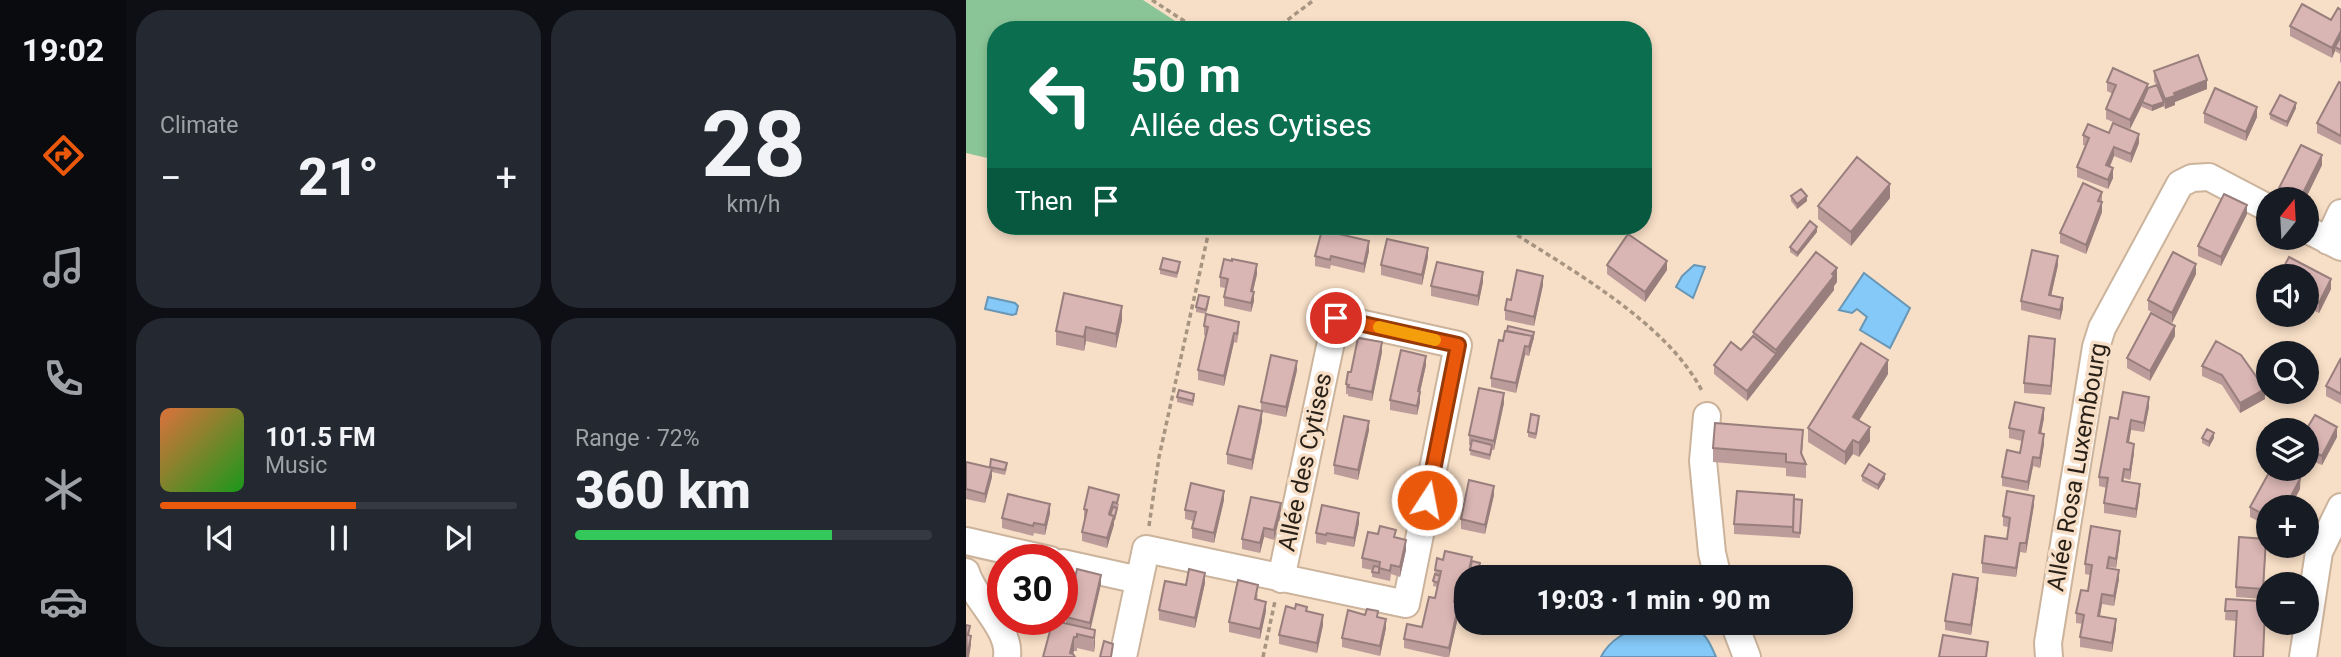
<!DOCTYPE html>
<html lang="en">
<head>
<meta charset="utf-8">
<style>
	:root { --surface:#171b24; --page:#242831; --text:#f1f3f6; --muted:#9ea1a6; --line:#363941; --accent:#ea580c }
	body { margin:0; font-family:Roboto,sans-serif; background:var(--page); color:var(--text); height:100vh; display:flex; flex-direction:column; font-size:26px; white-space:nowrap }
	* { box-sizing:border-box; margin:0 }
	p { font-size:23px; color:var(--muted) }
	.icon { flex:none; width:38px; height:38px; fill:none; stroke:currentColor; stroke-width:2; stroke-linecap:round; stroke-linejoin:round }
	.map { position:relative; flex:1; overflow:hidden }
	.details { display:flex; flex-direction:column; gap:10px; padding:10px; background:#0d0f14; width:840px }
	.details>* { flex:none }
	.hud { position:absolute; left:21px; top:21px; width:665px; height:214px; border-radius:28px; box-shadow:0 4px 10px #0003; background:#0b6e4f; color:#fff; overflow:hidden }
	.needle { width:46px; rotate:18deg }
	.buttons { position:absolute; left:1290px; top:187px; display:grid; gap:14px }
	.buttons a { display:grid; place-items:center; width:63px; height:63px; border-radius:50%; background:var(--surface); box-shadow:0 4px 10px #0003; font-size:35px }
	.speed { position:absolute; left:21px; top:544px; display:flex; gap:14px; font-size:35px; font-weight:700; text-align:center }
	.speed>* { display:grid; place-content:center; width:91px; height:91px; border-radius:50%; background:var(--surface); box-shadow:0 4px 10px #0003; line-height:1 }
	.speed .limit { border:10px solid #d22; background:#fff; color:#111 }
	.pin { position:absolute; display:grid; place-items:center; width:60px; height:60px; color:#fff; margin:-30px; border:4px solid #fff; border-radius:50%; box-shadow:0 2px 7px #0007 }
	.me { position:absolute; width:77px; margin:-38px; rotate:11deg; stroke-linejoin:round; filter:drop-shadow(0 0 5px #0008) }
	.turn { display:flex; align-items:center; gap:24px; height:147px; padding:0 28px; font-size:32px }
	.turn .icon { width:91px; height:91px; stroke-width:2.5 }
	.turn b { display:block; font-size:49px; line-height:60px }
	.then { display:flex; align-items:center; height:66px; padding:0 28px; background:#0003; gap:14px; font-size:26px }
	.big { font-size:52px; font-weight:800; line-height:1.1 }
	.details .card { flex:1; display:flex; flex-direction:column; justify-content:center; gap:10px; min-width:0; padding:0 24px; border-radius:28px; background:var(--page) }
	.details .dial { align-items:center; gap:0 }
	.dial b { font-size:91px; line-height:1 }
	.song { display:flex; align-items:center; gap:21px }
	.cover { width:84px; height:84px; border-radius:10px; background:linear-gradient(135deg,hsl(20 70% 55%),hsl(120 70% 35%)) }
	.played { height:7px; border-radius:4px; background:linear-gradient(90deg,var(--accent) 55%,var(--line) 55%) }
	.keys { display:flex; justify-content:space-around; direction:ltr }
	.heat { display:flex; justify-content:space-between; align-items:center; font-size:38px; direction:ltr }
	.charge { height:10px; border-radius:5px; background:linear-gradient(90deg,#34c759 72%,var(--line) 0) }
	.details .tiles { flex:1; display:grid; gap:10px; grid-template-columns:repeat(2,1fr) }
	.trip { position:absolute; left:488px; top:565px; width:399px; height:70px; border-radius:28px; background:var(--surface); box-shadow:0 4px 10px #0003; font-weight:800; line-height:70px; text-align:center }
	main { display:flex; flex:1; min-height:0 }
	.dock { display:flex; flex-direction:column; width:126px; justify-content:space-around; align-items:center; background:#090b0e; color:var(--muted) }
	.dock .icon { width:49px; height:49px }
	.dock .on { color:var(--accent) }
	.dock b { font-size:32px; color:var(--text) }
	.map>svg:first-child { display:block }
	.green { fill:#8ac597 }
	.water { fill:#84c9f8; stroke:#6896b4; stroke-width:2 }
	.lines { fill:none; stroke-linecap:round; stroke-linejoin:round }
	.minor-casing { stroke:#cbb39c; stroke-width:30 }
	.path { stroke:#a79582; stroke-width:3.5; stroke-dasharray:5 3.5; stroke-linecap:butt }
	.minor { stroke:#fff; stroke-width:26 }
	.wall { fill:#bb9c9a }
	.shaded-wall { fill:#987f7d }
	.building { fill:#d9b5b3; stroke:#987f7d; stroke-width:2 }
	.route-casing { stroke:#983908; stroke-width:18 }
	.route { stroke:#ea580c; stroke-width:12 }
	.slow { stroke:#f59e0b; stroke-width:12 }
	.labels { text-anchor:middle; stroke-width:7; stroke-linejoin:round; paint-order:stroke }
	.street-label { font-size:24px; fill:#281f16; stroke:#f7dec6 }
</style>
</head>
<body>
<main>
<nav class="dock">
<b>19:02</b>
<svg class="icon on" aria-label="directions" viewBox="0 0 24 24"><path d="M12 3l9 9-9 9-9-9zM9 14v-3h6M13 9l2 2-2 2"/></svg>
<svg class="icon" aria-label="music" viewBox="0 0 24 24"><path d="M9 18V5l10-2v13"/><circle cx="6" cy="18" r="3"/><circle cx="16" cy="16" r="3"/></svg>
<svg class="icon" aria-label="phone" viewBox="0 0 24 24"><path d="M5 4h4l2 5-3 2q2 4 5 5l2-3 5 2v4C11 20 4 13 5 4z"/></svg>
<svg class="icon" aria-label="climate" viewBox="0 0 24 24"><path d="M12 3v18M4 7l16 10M4 17L20 7"/></svg>
<svg class="icon" aria-label="car" viewBox="0 0 24 24"><path d="M5 17H2v-5l4-1 3-4h7l3 4 3 1v5h-3M9 17h6M6 11h13"/><circle cx="7" cy="17" r="2"/><circle cx="17" cy="17" r="2"/></svg>
</nav>
<section class="details">
<div class="tiles">
<div class="card"><p>Climate</p>
<div class="heat"><a>−</a><b class="big">21°</b><a>+</a></div>
</div>
<div class="card dial"><b>28</b><p>km/h</p></div>
<div class="card">
<div class="song"><i class="cover"></i><div><b>101.5 FM</b><p>Music</p></div></div>
<div class="played"></div>
<div class="keys"><svg class="icon" aria-label="previous" viewBox="0 0 24 24"><path d="M18 5L8 12l10 7zM5 5v14"/></svg><svg class="icon" aria-label="pause" viewBox="0 0 24 24"><path d="M8 5v14M16 5v14"/></svg><svg class="icon" aria-label="next" viewBox="0 0 24 24"><path d="M6 5l10 7-10 7zM19 5v14"/></svg></div>
</div>
<div class="card"><p>Range · 72%</p><b class="big">360 km</b><div class="charge"></div></div>
</div>
</section>
<div class="map">
<svg width="1375" height="657" viewBox="0 0 1375 657">
	<rect width="100%" height="100%" fill="#f7dec6"/>
	<path class="green" d="M0 0H177L223 30H30V160L0 153Z"/>
	<path class="water" d="M728 265 739 267 727 298 710 287 716 276Z
		M898 273 944 308 924 348 894 330 901 317 891 309 886 313 873 310Z
		M22 297 49 303 52 306 50 314 46 315 19 309Z
		M682 623H721C738 631 743 640 750 657H635C644 638 663 631 682 623Z"/>
	<g class="lines">
		<defs>
			<path id="minor" d="M1340 229 1375 247
				M1362 241 1375 213
				M741 416 737 461 746 553 752 578
				M0 541 84 560
				M96 563 173 580
				M0 572C8 600 45 628 41 657
				M768 623 781 657
				M157 657 180 549 440 604 492 345 370 318 315 579
				M1083 657 1082 643 1130 347 1136 328 1214 184 1226 178 1243 177 1302 208
				M1337 657 1353 552 1375 507"/>
		</defs>
		<use href="#minor" class="minor-casing"/>
		<path class="path" d="M186 0 232 30
			M308 30 348 0
			M537 226C601 268 702 322 737 393
			M183 526 193 457 244 226
			M297 657 309 601"/>
		<use href="#minor" class="minor"/>
	</g>
	<path class="wall" d="M1375 10V63L1374 62V54L1369 51 1366 58 1324 36V26L1365 20Z
		M1188 71 1241 89 1209 102V105L1199 109 1198 106 1186 111 1176 107V105L1164 129 1140 119V109L1147 94 1141 91V82L1182 88 1190 85 1188 81Z
		M1375 83V145L1351 133V123Z
		M1330 108 1321 127 1304 119V114Z
		M1238 113 1291 117 1280 141 1238 123Z
		M1143 133 1173 143 1165 163 1148 156 1144 167 1147 178 1142 189 1111 177V167L1120 146 1117 145V135Z
		M1356 165 1339 200H1316L1313 198V188Z
		M1136 192V212L1120 254 1094 243V233Z
		M825 196 841 201 831 209 825 201Z
		M924 198 885 246 852 219V206Z
		M1281 214 1255 266 1232 256V246Z
		M851 232 831 257 824 252V247Z
		M403 251 398 273 365 265 364 269 349 266V256Z
		M462 257 456 285 415 275V265Z
		M641 265 701 270 679 302 641 274Z
		M1092 265 1085 296 1097 308 1094 320 1055 310V301Z
		M214 267 211 278 194 274V269Z
		M291 274 287 291 288 301 285 312 258 306V297L259 288 254 287V277Z
		M1230 274 1206 323 1182 310V300Z
		M1340 276 1365 289 1353 313 1340 307Z
		M517 282 512 306 465 296V286Z
		M871 282 868 286V290L781 401 748 374V365L775 350 787 336V332Z
		M577 285 568 326 539 320V310L545 300Z
		M243 302 240 314 273 331 271 343 268 342 258 386 232 380V370L240 336 238 335V326L240 314 230 312V307Z
		M156 320 150 348 120 341 118 351 90 345V331Z
		M1209 336 1184 381 1161 368V358Z
		M568 337 563 356 559 355 550 393 525 387V378L537 341Z
		M1250 341 1299 399 1274 413 1256 385 1236 376V366Z
		M1089 348 1085 395 1058 393V383Z
		M416 352 406 401 382 396V394H380V384L385 372Z
		M1375 358V404L1360 396V386Z
		M460 365 454 392V402L451 415 424 410V400Z
		M331 370 320 417 296 412V421L286 470 261 464V454L295 411V402Z
		M922 374 893 420 904 441 893 457 887 454 879 465 842 442V428Z
		M211 397 228 398 227 406 211 402Z
		M538 403 528 450H526L524 460 504 455 505 445H503V435Z
		M1183 407 1178 432 1165 430 1163 443 1168 453 1164 480 1158 478V481L1174 493 1170 518 1138 513V503L1141 488 1133 486V477L1152 419Z
		M1078 418 1075 434 1078 444 1074 468 1067 466 1062 491 1036 486V477L1054 453 1056 441 1043 438V428Z
		M573 421 570 439 562 437V432Z
		M403 430 392 480 368 474V465Z
		M1340 430 1371 437 1356 465 1346 461 1340 470 1339 469H1340Z
		M1236 438H1248L1243 447 1236 443Z
		M837 444 836 455 840 464V478L820 476V468L747 462V448Z
		M0 462 24 467 41 468 39 475 26 472V477L19 503 0 499Z
		M896 476 919 479 912 490 896 481Z
		M1335 478 1334 480V489L1324 508 1320 506 1319 508H1302V526L1284 517V507Z
		M123 487 153 504 141 548 116 541V532L119 519H118V509Z
		M528 495 519 534 495 529V519Z
		M258 500 248 543 226 538V528L227 521 219 519V510Z
		M828 500H836L834 538 768 534V524Z
		M1068 505 1060 553 1054 552 1050 577 1016 573V563L1041 539 1042 527 1037 526V516Z
		M84 513 79 535 68 533 67 536 36 528V518Z
		M315 513 308 540 298 537 294 553 276 549V539Z
		M393 523 388 547 361 542 360 545 350 543V533Z
		M430 538 440 550 434 577 425 574 424 581 406 577V570L396 568V558Z
		M1154 540 1150 568 1143 567 1142 568 1153 579 1148 606 1136 604 1134 616 1150 628 1146 652 1114 647V637L1117 624 1110 623V613L1122 591 1124 575 1119 574V564Z
		M1300 549 1297 599 1270 597V587Z
		M477 560 506 561 514 568 512 578H500V614L493 613 483 657H478L438 648V639L456 627 469 598 471 587 467 586 469 570Z
		M239 583 229 628 193 620V610Z
		M108 584H135L124 629 129 644 128 652 111 648V651H108L77 657 100 624V617L103 602 96 600V589Z
		M1012 587 1005 635 979 630V621Z
		M292 594 291 599 300 611 294 639 263 632V622Z
		M1260 599 1294 611 1270 621 1259 620Z
		M341 611 357 625 351 653 313 644V635Z
		M412 617 420 628 414 656 376 647V638Z"/>
	<path class="shaded-wall" d="M1375 31V41L1369 47V51L1366 58V48Z
		M1241 80V89L1209 102V105L1199 109V99L1208 93Z
		M1182 84V93L1176 102V105L1164 129V120Z
		M1198 102V106L1186 111V106Z
		M1330 103V108L1321 127V122Z
		M1291 107V117L1280 141V132Z
		M1173 134V143L1165 163V154Z
		M1148 147V156L1140 175V165Z
		M1356 155V165L1339 200H1334Z
		M1147 168V178L1142 189V180Z
		M924 184V198L885 246V232Z
		M841 196V201L831 209V204Z
		M1136 202V212L1120 254V245Z
		M1281 205V214L1255 266V257Z
		M851 227V232L831 257V253Z
		M403 241V251L398 273V264Z
		M462 248V257L456 285V275Z
		M1092 256V265L1083 305V295Z
		M701 261V270L679 302V292Z
		M291 264V274L285 300V291Z
		M1230 264V274L1206 323V313Z
		M871 268V282L868 286V290L781 401V391L810 354V350Z
		M517 272V282L512 306V296Z
		M577 276V285L568 326V317Z
		M1365 279V289L1353 313V303Z
		M288 292V301L285 312V303Z
		M1097 298V308L1094 320V310Z
		M156 306V320L150 348V334Z
		M1209 326V336L1184 381V371Z
		M120 327V341L118 351V337Z
		M568 332V337L563 356V347Z
		M268 333V342L258 386V376Z
		M1089 339V348L1085 395V386Z
		M416 342V352L406 401V392Z
		M559 346V355L550 393V383Z
		M460 356V365L452 401V391Z
		M922 360V374L887 430V417Z
		M331 361V370L320 417V407Z
		M1299 389V399L1274 413V403Z
		M454 392V402L451 415V406Z
		M538 393V403L528 450V441Z
		M1183 397V407L1178 432V423Z
		M1078 408V418L1073 443V433Z
		M296 411V421L286 470V460Z
		M1165 420V430L1161 452V442Z
		M403 421V430L392 480V470Z
		M904 427V441L893 457V443Z
		M1371 427V437L1356 465V456Z
		M1248 433V438L1243 447V442Z
		M1078 434V444L1074 468V458Z
		M887 440V454L879 465V452Z
		M1168 444V453L1164 480V470Z
		M1346 451V461L1340 470V460Z
		M1067 457V466L1062 491V482Z
		M26 468V477L19 503V494Z
		M1335 469 1334 489 1324 508V498L1331 477Z
		M919 474V479L912 490V485Z
		M1174 484V493L1170 518V509Z
		M528 486V495L519 534V525Z
		M258 491V500L248 543V533Z
		M1068 496V505L1060 553V543Z
		M1320 496 1319 508H1314Z
		M315 503V513L308 540V530Z
		M84 504V513L79 535V525Z
		M393 513V523L388 547V538Z
		M148 516V525L141 548V538Z
		M298 528V537L294 553V543Z
		M1154 531V540L1150 568V559Z
		M440 540V550L434 577V567Z
		M1054 543V552L1050 577V568Z
		M1153 570V579L1148 606V596Z
		M239 573V583L229 628V618Z
		M135 575V584L124 632V623Z
		M1012 578V587L1005 635V625Z
		M1136 594V604L1132 625V616Z
		M300 602V611L294 639V629Z
		M493 603V613L483 657V648Z
		M357 615V625L351 653V643Z
		M420 619V628L414 656V646Z
		M1150 619V628L1146 652V643Z
		M129 630V644L128 652V638Z
		M5 636V645L3 657H1Z
		M108 637V651L106 657 104 653Z"/>
	<path class="building" d="M1336 4 1365 20 1372 8 1375 10V31L1366 48 1324 26Z
		M1375 36V50L1369 47Z
		M1232 55 1241 80 1208 93 1209 96 1199 99 1188 71Z
		M1147 68 1182 84 1164 120 1140 109 1150 85 1141 82Z
		M1373 82 1375 83V136L1351 123Z
		M1191 85 1198 102 1186 106 1176 102 1182 88Z
		M1249 88 1291 107 1280 132 1238 113Z
		M1314 95 1330 103 1321 122 1304 114Z
		M1147 123 1173 134 1165 154 1148 147 1140 165 1147 168 1142 180 1111 167 1123 138 1117 135 1122 124 1143 133Z
		M1335 145 1356 155 1334 199 1313 188Z
		M891 157 924 184 885 232 852 206Z
		M1117 183 1136 192 1132 201 1136 202 1120 245 1094 233Z
		M835 189 841 196 831 204 825 196Z
		M1258 194 1281 205 1255 257 1232 246Z
		M844 221 851 227 831 253 824 247Z
		M356 230 403 241 398 264 365 256 364 260 349 256Z
		M662 234 701 261 679 292 641 265Z
		M421 239 462 248 456 275 415 265Z
		M1066 250 1092 256 1083 295 1097 298 1094 310 1055 301Z
		M850 252 871 268 866 274 868 276 810 350 787 332Z
		M1207 252 1230 264 1206 313 1182 300Z
		M1323 257 1365 279 1353 303 1340 297V276H1313Z
		M197 258 214 262 211 273 194 269Z
		M258 259 266 261V259L291 264 285 291 288 292 285 303 258 297 262 279 254 277Z
		M471 262 517 272 512 296 465 286Z
		M551 270 577 276 568 317 539 310 541 299 545 300Z
		M98 293 156 306 150 334 120 327 118 337 90 331Z
		M233 295 243 297 240 310 230 307Z
		M1185 313 1209 326 1184 371 1161 358Z
		M240 314 273 322 271 334 268 333 258 376 232 370 242 327 238 326Z
		M542 326 568 332 566 341V336L541 331Z
		M539 331 566 336 563 347 559 346 550 383 525 378 533 340 537 341Z
		M787 336 810 354 781 391 748 365 765 342 775 350Z
		M1063 336 1089 339 1085 386 1058 383Z
		M392 338 416 342 406 392 382 387 383 385 380 384 382 372H385Z
		M1250 341 1275 355 1299 389 1274 403 1256 375 1236 366Z
		M895 343 922 360 887 417 904 427 893 443 887 440 879 452 842 428Z
		M435 350 460 356 452 391 454 392 451 406 424 400Z
		M305 355 331 361 320 407 295 402Z
		M1375 358V394L1360 386Z
		M513 388 538 393 528 441 503 435Z
		M213 390 228 394 227 401 211 397Z
		M1157 392 1183 397 1178 423 1165 420 1161 442 1168 444 1164 470 1158 469 1156 481 1174 484 1170 509 1138 503 1142 478 1133 477 1144 417 1152 419Z
		M1049 402 1078 408 1073 433 1078 434 1074 458 1067 457 1062 482 1036 477 1041 450 1054 453 1058 431 1043 428Z
		M273 406 296 411 286 460 261 454Z
		M565 414 573 416 570 434 562 432Z
		M1349 415 1371 427 1356 456 1346 451 1340 460V430Z
		M378 416 403 421 392 470 368 465Z
		M749 423 837 430 835 453 840 464 820 462V454L747 448Z
		M1241 429 1248 433 1243 442 1236 438Z
		M506 440 526 445 524 455 504 450Z
		M25 459 41 463 39 470 24 467Z
		M0 462 26 468 19 494 0 489Z
		M903 464 919 474 912 485 896 476Z
		M1305 469H1335L1331 477 1334 479 1324 498 1320 496 1314 508H1302V517L1284 507Z
		M503 480 528 486 519 525 495 519Z
		M225 483 258 491 248 533 226 528 230 512 219 510Z
		M123 487 153 495 151 503 147 502 143 514 148 516 141 538 116 532 121 510 118 509Z
		M771 491 828 495 827 527 768 524Z
		M1041 491 1068 496 1060 543H1054L1050 568 1016 563 1019 536 1041 539 1044 518 1037 516Z
		M42 494 84 504 79 525 68 523 67 526 36 518Z
		M285 497 315 503 308 530 298 528 294 543 276 539Z
		M828 499 836 500 834 533 827 532Z
		M356 505 393 513 388 538 361 533 360 535 350 533Z
		M147 507 151 508 148 520V516L144 515Z
		M414 526 430 530 428 537 440 540 434 567 425 565 424 571 413 568 414 562 396 558 402 532 412 534Z
		M1125 526 1154 531 1150 559 1143 557 1141 568 1153 570 1148 596 1136 594 1132 616 1150 619 1146 643 1114 637 1118 615 1110 613 1115 590 1122 591 1126 565 1119 564Z
		M1273 537 1300 539 1297 589 1270 587Z
		M479 551 506 557 497 596 489 593 488 602 493 603 483 648 438 639 441 624 456 627 463 597 469 598 475 571 469 570 471 558 477 560Z
		M55 556 72 560H54Z
		M506 561 514 563 511 578H502Z
		M408 566 413 567V573L406 572Z
		M111 569 135 575 124 623 100 617Z
		M223 569 239 573 229 618 193 610 199 581 220 585Z
		M469 574 474 576 472 583 467 581Z
		M987 574 1012 578 1005 625 979 621Z
		M272 580 292 585 289 599 300 602 294 629 263 622Z
		M98 581 108 584 105 597 96 595Z
		M500 586V609L493 608V603H489L490 598 497 600Z
		M1260 599 1294 601 1293 611H1299L1297 657H1268L1271 611H1259Z
		M330 604 341 607 340 611 357 615 351 643 313 635 320 606 329 609Z
		M401 609 412 611 411 617 420 619 414 646 376 638 382 610 399 615Z
		M85 620 129 630 128 638 111 634V637H108L104 653 107 654 109 657H77L84 631Z
		M0 625 4 626 2 635 5 636 1 657Z
		M977 635 1022 642 1020 657H973Z
		M138 641 147 644 145 657H134Z"/>
	<g class="lines">
		<defs>
			<path id="route" d="M370 318 492 345 461 500"/>
		</defs>
		<use href="#route" class="route-casing"/>
		<use href="#route" class="route"/>
		<path class="slow" d="M413 327 469 340"/>
	</g>
	<g class="labels">
		<g class="street-label">
			<text transform="translate(339 462) rotate(-78)" y="8">Allée des Cytises</text>
			<text transform="translate(1111 467) rotate(-80)" y="8">Allée Rosa Luxembourg</text>
		</g>
	</g>
</svg>
<div class="buttons">
<a><svg class="needle" viewBox="-14 -14 28 28"><path d="M0-13l5 13h-10z" fill="#e53935"/><path d="M0 13l5-13h-10z" fill="#9ea1a6"/></svg></a>
<a><svg class="icon" aria-label="sound" viewBox="0 0 24 24"><path d="M4 9h4l5-4v14l-5-4H4zM17 9q2 3 0 6"/></svg></a>
<a><svg class="icon" aria-label="search" viewBox="0 0 24 24"><circle cx="10" cy="10" r="6"/><path d="M15 15l6 6"/></svg></a>
<a><svg class="icon" aria-label="layers" viewBox="0 0 24 24"><path d="M12 4l9 5-9 5-9-5zM3 14l9 5 9-5"/></svg></a>
<a>+</a>
<a>−</a>
</div>
<div class="speed"><div class="limit">30</div></div>
<div class="pin" style="left:370px;top:318px;background:#d93025"><svg class="icon" aria-label="arrive" viewBox="0 0 24 24"><path d="M6 21V4h12l-3 4 3 4H6"/></svg></div>
<svg class="me" style="left:461px;top:500px" viewBox="-20 -20 40 40"><circle r="17" fill="#ea580c" stroke="#fff" stroke-width="3"/><path d="M0-11L8 9 0 5-8 9z" fill="#fff"/></svg>
<div class="trip">19:03 · 1 min · 90 m</div>
<div class="hud">
<div class="turn"><svg class="icon" aria-label="left" viewBox="0 0 24 24"><path d="M17 20v-9H6M10 6l-5 5 5 5"/></svg><div><b>50 m</b>Allée des Cytises</div></div>
<div class="then">Then<svg class="icon" aria-label="arrive" viewBox="0 0 24 24"><path d="M6 21V4h12l-3 4 3 4H6"/></svg></div>
</div>
</div>
</main>
</body>
</html>
